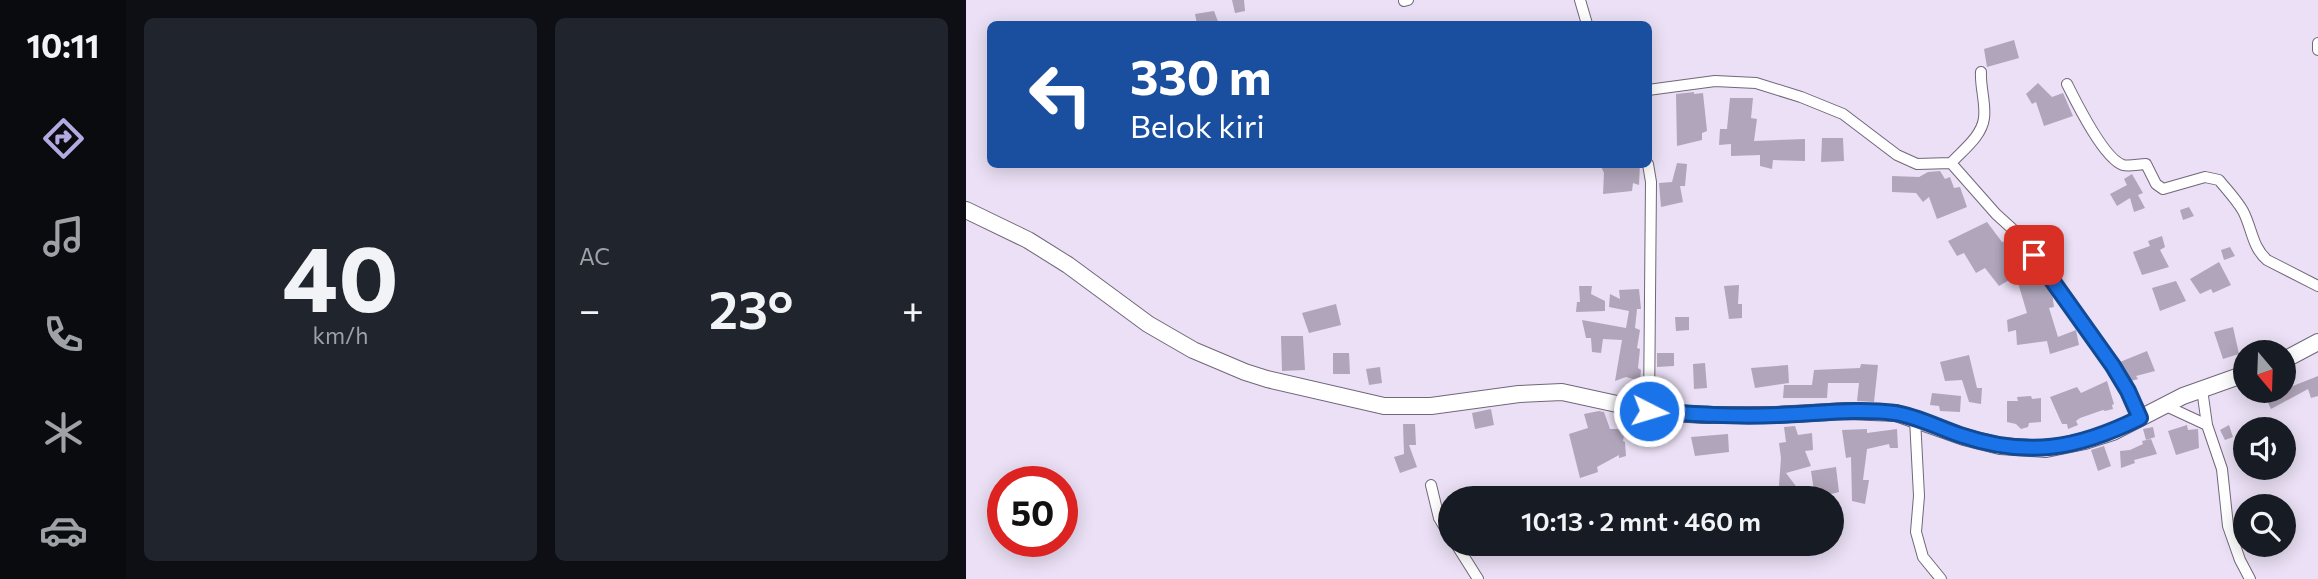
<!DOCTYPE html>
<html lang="id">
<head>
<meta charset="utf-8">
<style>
	:root { --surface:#171b24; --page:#20242c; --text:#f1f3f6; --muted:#9ea1a6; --accent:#b4a9e1 }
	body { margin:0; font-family:Commissioner,sans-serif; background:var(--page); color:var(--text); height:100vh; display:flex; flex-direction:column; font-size:26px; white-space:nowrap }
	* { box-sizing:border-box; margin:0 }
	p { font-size:23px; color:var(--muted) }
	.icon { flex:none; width:38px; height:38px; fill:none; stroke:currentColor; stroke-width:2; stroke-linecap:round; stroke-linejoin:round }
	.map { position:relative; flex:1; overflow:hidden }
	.details { display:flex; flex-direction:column; gap:18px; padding:18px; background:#0d0f14; width:840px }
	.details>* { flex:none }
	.hud { position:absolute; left:21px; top:21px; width:665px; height:147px; border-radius:10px; box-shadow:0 4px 18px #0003; background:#1a4fa0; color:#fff; overflow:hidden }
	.needle { width:46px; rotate:161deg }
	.buttons { position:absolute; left:1267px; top:340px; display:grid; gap:14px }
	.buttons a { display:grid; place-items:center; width:63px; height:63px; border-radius:50%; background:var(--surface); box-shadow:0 4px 18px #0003; font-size:35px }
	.speed { position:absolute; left:21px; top:466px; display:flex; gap:14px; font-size:35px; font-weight:700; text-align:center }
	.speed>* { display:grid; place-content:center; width:91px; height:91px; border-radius:50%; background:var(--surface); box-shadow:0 4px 18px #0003; line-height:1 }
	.speed .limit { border:10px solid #d22; background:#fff; color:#111 }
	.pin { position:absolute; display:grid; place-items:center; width:60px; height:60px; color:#fff; margin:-30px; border-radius:14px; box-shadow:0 4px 10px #0006 }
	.me { position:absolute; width:77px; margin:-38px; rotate:95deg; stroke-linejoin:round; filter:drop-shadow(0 0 5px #0008) }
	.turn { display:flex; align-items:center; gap:24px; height:147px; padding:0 28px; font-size:32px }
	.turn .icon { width:91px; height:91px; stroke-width:2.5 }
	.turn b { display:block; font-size:49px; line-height:60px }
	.big { font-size:52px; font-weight:600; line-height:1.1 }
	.details .card { flex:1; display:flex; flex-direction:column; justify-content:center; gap:10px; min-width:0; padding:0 24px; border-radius:10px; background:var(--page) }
	.details .dial { align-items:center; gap:0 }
	.dial b { font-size:91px; line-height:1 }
	.heat { display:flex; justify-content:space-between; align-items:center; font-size:38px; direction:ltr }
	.details .tiles { flex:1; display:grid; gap:18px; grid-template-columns:repeat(2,1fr) }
	.trip { position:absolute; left:472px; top:486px; width:406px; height:70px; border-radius:35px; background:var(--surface); box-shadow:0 4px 18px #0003; font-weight:600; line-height:70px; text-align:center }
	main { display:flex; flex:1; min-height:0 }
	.menu { display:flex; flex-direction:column; width:126px; justify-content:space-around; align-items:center; background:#090b0e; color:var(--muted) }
	.menu .icon { width:49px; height:49px }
	.menu .selected { color:var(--accent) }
	.menu b { font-size:32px; color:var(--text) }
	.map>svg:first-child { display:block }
	.building { fill:#b0a5ba }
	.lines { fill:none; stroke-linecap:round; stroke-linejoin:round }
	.minor-casing { stroke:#716779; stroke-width:12 }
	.secondary-casing { stroke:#716779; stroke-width:18 }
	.minor { stroke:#fff; stroke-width:10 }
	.secondary { stroke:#fff; stroke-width:16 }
	.route-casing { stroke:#114b97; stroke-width:18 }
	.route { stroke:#1a73e8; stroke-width:12 }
</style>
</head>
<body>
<main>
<nav class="menu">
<b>10:11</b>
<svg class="icon selected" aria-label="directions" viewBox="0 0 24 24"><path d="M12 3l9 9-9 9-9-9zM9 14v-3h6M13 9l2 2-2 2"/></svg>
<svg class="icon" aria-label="music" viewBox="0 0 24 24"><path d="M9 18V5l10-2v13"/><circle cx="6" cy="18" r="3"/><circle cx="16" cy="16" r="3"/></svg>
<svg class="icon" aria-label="phone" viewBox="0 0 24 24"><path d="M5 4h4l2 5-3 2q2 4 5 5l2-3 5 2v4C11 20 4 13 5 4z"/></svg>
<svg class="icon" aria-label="climate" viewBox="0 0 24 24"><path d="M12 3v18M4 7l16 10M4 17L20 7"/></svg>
<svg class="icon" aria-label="car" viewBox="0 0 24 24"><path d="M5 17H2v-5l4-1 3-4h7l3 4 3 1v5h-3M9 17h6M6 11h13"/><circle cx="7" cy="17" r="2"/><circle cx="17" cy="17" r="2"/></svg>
</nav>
<section class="details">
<div class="tiles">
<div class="card dial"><b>40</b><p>km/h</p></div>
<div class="card"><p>AC</p>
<div class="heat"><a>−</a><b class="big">23°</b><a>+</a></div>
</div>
</div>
</section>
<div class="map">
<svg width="1352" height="579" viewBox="0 0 1352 579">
	<rect width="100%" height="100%" fill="#ebe0f5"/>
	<path class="building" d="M266 0H278L279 11 269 13Z
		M248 11 253 24H231L229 14Z
		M1048 40 1053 58 1021 67 1018 49Z
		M1072 83 1086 97 1097 93 1107 116 1078 126 1070 102 1066 104 1060 94Z
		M728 92V94L737 93 741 131 736 133V140L711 146 710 94Z
		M764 98H787L785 118 791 119 788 141 839 139V161L807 160 806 169 794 166V155L765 156V144L753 145 754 129H761Z
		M856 138H877L878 161 855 162Z
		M711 163 721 164 719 186H714L717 202 695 207 693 183 706 182Z
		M634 164H674L673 185 667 183 666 191 637 194 638 173Z
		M974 171 979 179 984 177 988 188 994 187 1001 207 971 219 963 197 957 202 950 193 926 192V176L953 177 962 172Z
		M1166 174 1177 193 1172 195 1179 208 1168 212 1164 198 1151 206 1144 194 1161 185 1158 179Z
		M1223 207 1228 216 1217 220 1214 210Z
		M1021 222 1036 242 1046 239 1056 252 1051 255 1068 280 1075 277 1086 292 1088 307 1083 308 1092 337 1110 330 1113 345 1084 354 1081 341 1051 345 1050 330 1042 332 1041 320 1061 313 1050 276 1033 286 1019 268 1010 273 998 253 991 256 982 241Z
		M1196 236 1199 247 1194 250 1203 267 1176 275 1167 252 1184 246 1182 241Z
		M1264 247 1269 256 1258 260 1255 250Z
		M1253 262 1265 285 1247 293 1245 289 1234 294 1224 279Z
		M1210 281 1220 301 1194 311 1186 288Z
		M773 285 772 304H776V318L763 319 758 286Z
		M613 286H626L625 294 639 301V311L610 312 611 302H614Z
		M673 289 675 309H671L669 328 674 330 671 348 674 349 672 368 675 370 674 381 660 377 649 381 656 340 637 339 635 353 626 352 625 338H620L616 320 660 328 663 311 643 307 644 294 654 299 653 290Z
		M370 304 375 325 343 333 336 313Z
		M709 317H723V330L710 331Z
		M1267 327 1273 354 1257 359 1248 332Z
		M315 336H337L339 370 316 371Z
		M1181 351 1189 371 1170 376 1172 379 1165 381 1154 362Z
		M367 353H383L384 374H367Z
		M691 353H708V366L691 367Z
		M1003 355 1011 388H1016L1015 404 1003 402 996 380 979 381 974 362Z
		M739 363 741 388 728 389 727 364Z
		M895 364 912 365 908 402 891 401 893 383H862L861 398H817L818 385H846L848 370 894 368Z
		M822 365 823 383 789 388 785 368Z
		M414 367 416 383 403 385 400 369Z
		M1318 371 1327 386 1352 376V396L1345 398 1342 389 1305 409 1296 390H1318Z
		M1141 381 1148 404 1146 405 1147 409 1139 411 1137 410 1114 418 1110 421 1112 425 1102 429 1101 424H1096L1084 397 1111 387 1115 393Z
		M966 393 995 396 994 412 974 411 973 406 964 405Z
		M1065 396 1066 399 1075 398V422L1063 423 1062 427 1055 429 1050 424 1041 422V401H1052L1051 397Z
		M525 409 528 425 509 429 506 413Z
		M633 411 638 412 644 429H659L657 441 659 442 660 456 653 458V455L631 467 632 472 614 478 603 434 622 428 618 414Z
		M437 424H449L450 445H443L451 467 434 473 428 457 438 454Z
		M1221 425 1222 430 1232 429 1233 448 1210 455 1202 431Z
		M1263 425 1267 437 1259 440 1254 430Z
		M829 426 832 435 846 433 847 450 839 451 845 466 820 473 832 489 816 495 813 485 815 458 813 443 820 442 818 427Z
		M1187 427 1189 437 1180 440 1177 429Z
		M901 429V433L931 429 932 448H924L923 444 901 449 897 480H903L899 504 886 501 885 457 880 458 876 430Z
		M762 434 763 452 729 456 725 437Z
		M1185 439 1191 454 1168 460 1169 463 1155 468 1154 451 1164 450 1177 444 1176 441Z
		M1138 446 1145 466 1132 471 1125 450Z
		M870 467 873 492 849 498 845 471Z"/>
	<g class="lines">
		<defs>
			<path id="minor" d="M614 0 621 24
				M438 1 442 0
				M1352 43V50
				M1101 84C1110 102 1138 159 1157 165 1164 167 1173 164 1180 164L1190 184 1197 189 1239 177 1253 180C1261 190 1270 199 1277 211 1286 228 1286 247 1301 260L1352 286
				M682 90 749 81 790 83 835 97 877 114 931 155 951 164 985 163 1030 214 1052 234 1089 283 1147 365 1162 391 1174 418
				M985 163C997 150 1016 136 1018 118 1020 103 1014 87 1015 72
				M682 164 685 182 683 411
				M1236 389 1241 425 1256 469 1262 526 1274 560 1284 579
				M1198 405 1241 425
				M949 419 953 496 950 532 957 557 975 579
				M465 485 473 518 485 538
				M490 544 512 579"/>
			<path id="secondary" d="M0 210 62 240 102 265 182 324 227 350 279 372 301 379 418 406H465L553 394 596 392 683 411 736 415H809L881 411 930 413 998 437 1034 446 1080 449 1119 441 1147 432 1217 396 1279 374
				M1318 360 1352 342"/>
		</defs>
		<use href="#minor" class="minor-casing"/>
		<use href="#secondary" class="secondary-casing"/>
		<use href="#minor" class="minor"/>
		<use href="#secondary" class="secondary"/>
	</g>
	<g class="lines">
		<defs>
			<path id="route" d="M683 411C726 414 769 417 811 415 850 414 890 408 929 413 950 416 973 428 994 435 1062 458 1111 449 1174 418L1162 391 1147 366 1068 255"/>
		</defs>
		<use href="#route" class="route-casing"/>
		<use href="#route" class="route"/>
	</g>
</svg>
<div class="buttons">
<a><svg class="needle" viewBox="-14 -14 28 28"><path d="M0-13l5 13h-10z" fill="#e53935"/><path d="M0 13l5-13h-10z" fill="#9ea1a6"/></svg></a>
<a><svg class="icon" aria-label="sound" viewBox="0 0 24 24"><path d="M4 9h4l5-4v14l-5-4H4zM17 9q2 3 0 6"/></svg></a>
<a><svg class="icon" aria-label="search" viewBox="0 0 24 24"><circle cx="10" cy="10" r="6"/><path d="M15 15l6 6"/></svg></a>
</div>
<div class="speed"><div class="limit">50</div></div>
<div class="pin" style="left:1068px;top:255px;background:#d93025"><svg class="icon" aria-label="arrive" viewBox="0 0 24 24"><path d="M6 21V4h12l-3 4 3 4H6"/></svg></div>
<svg class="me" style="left:683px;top:411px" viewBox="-20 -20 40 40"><circle r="17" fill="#1a73e8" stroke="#fff" stroke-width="3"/><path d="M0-11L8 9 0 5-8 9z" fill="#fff"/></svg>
<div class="trip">10:13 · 2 mnt · 460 m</div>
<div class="hud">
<div class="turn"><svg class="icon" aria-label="left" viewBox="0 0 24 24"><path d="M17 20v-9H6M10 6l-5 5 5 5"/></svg><div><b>330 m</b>Belok kiri</div></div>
</div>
</div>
</main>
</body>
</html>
